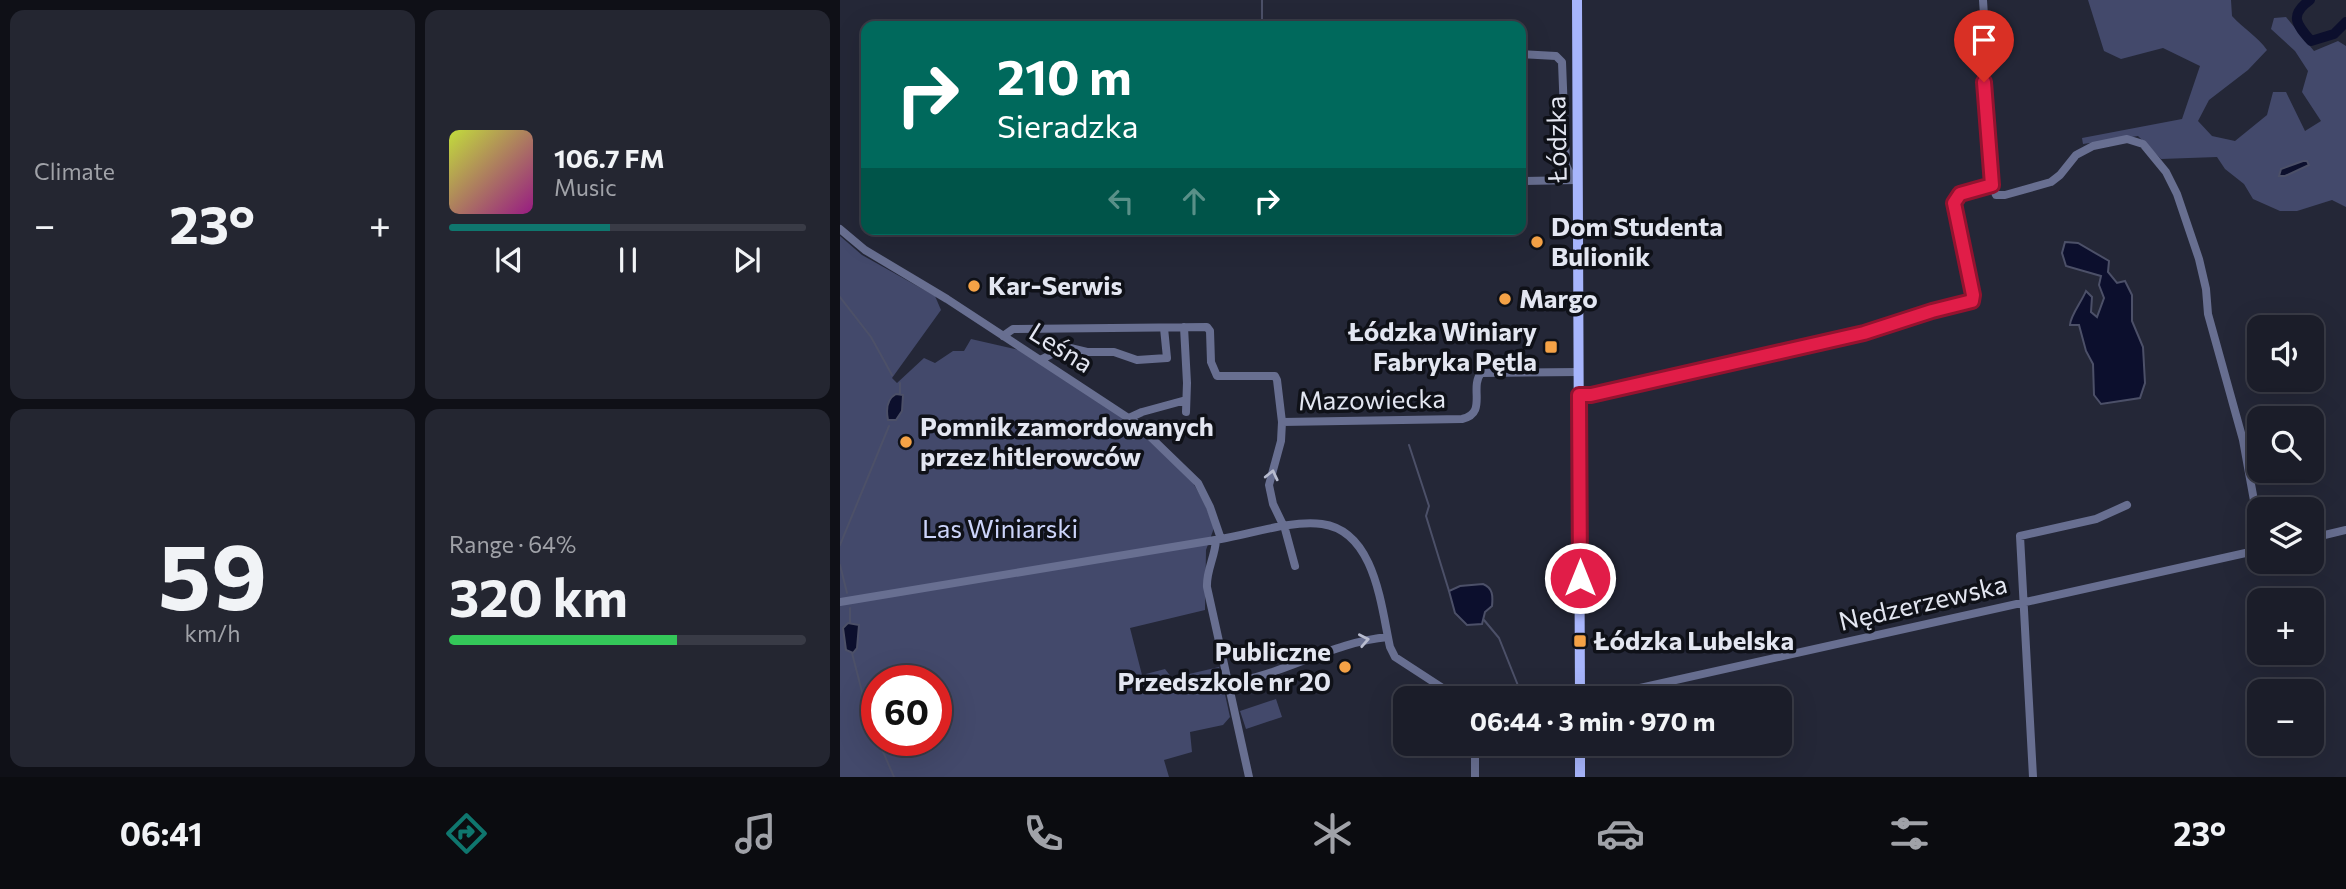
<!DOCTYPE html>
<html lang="en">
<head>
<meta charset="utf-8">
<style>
	:root { --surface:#1b1d29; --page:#242631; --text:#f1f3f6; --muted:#a0a2a8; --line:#393b46; --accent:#0f766e }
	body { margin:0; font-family:Commissioner,sans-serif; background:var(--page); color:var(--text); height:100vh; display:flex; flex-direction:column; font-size:26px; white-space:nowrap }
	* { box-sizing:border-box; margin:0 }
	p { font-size:23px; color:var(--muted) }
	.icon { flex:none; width:38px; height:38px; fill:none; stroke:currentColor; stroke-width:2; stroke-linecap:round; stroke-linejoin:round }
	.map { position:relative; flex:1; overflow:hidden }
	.drawer { display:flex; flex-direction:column; gap:10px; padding:10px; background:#0f1017; width:840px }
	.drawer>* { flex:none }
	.top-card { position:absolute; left:21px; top:21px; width:665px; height:214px; border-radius:14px; box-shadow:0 7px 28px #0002,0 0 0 2px var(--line); background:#00695c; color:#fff; overflow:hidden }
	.buttons { position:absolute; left:1407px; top:315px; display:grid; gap:14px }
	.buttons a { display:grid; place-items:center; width:77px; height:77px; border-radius:14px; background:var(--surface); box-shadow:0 7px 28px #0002,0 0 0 2px var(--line); font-size:35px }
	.speed { position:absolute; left:21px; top:665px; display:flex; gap:14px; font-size:35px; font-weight:700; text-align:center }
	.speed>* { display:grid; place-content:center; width:91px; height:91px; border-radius:50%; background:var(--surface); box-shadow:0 7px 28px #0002,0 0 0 2px var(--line); line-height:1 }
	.speed .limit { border:10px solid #d22; background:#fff; color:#111 }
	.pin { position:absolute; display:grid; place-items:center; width:60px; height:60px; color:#fff; margin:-72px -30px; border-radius:50% 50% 50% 0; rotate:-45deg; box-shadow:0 0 7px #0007 }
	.pin .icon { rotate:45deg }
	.me { position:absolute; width:77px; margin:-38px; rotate:0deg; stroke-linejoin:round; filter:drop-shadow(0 0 5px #0008) }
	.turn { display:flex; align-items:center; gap:24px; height:147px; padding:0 21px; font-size:32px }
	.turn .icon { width:91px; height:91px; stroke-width:2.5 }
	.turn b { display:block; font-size:49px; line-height:60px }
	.lanes { display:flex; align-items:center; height:66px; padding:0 21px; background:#0003; justify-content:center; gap:35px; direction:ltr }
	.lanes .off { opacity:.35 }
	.big { font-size:52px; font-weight:700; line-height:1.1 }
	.drawer .tile { flex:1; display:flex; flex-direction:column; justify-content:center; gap:10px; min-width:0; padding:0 24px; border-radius:14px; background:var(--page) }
	.drawer .dial { align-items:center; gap:0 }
	.dial b { font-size:91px; line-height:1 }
	.song { display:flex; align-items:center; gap:21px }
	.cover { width:84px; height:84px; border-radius:10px; background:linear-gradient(135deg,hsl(70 70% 55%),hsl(310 70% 35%)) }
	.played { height:7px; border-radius:4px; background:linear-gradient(90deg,var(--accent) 45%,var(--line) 45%) }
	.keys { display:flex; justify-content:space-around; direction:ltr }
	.heat { display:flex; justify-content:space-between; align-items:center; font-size:38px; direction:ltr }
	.charge { height:10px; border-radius:5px; background:linear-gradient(90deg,#34c759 64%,var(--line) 0) }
	.drawer .tiles { flex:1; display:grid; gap:10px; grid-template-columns:repeat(2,1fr) }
	.trip { position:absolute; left:553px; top:686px; width:399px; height:70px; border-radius:14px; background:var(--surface); box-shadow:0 7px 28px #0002,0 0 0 2px var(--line); font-weight:700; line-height:70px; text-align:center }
	.dock { display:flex; height:112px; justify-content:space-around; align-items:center; background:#0b0c10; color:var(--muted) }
	.dock .icon { width:49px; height:49px }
	.dock .current { color:var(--accent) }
	.dock b { font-size:32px; color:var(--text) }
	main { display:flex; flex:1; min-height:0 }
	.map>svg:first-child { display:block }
	.green { fill:#43496b; fill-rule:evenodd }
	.water { fill:#0c0f2d; stroke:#4c5068; stroke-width:2 }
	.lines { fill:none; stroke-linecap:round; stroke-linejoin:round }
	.stream { stroke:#4c5068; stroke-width:2 }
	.river { stroke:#0c0f2d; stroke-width:10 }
	.minor { stroke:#686f91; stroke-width:8 }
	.major { stroke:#a7b5fc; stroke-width:10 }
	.oneway { stroke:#b8bccf }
	.route-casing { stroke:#92132f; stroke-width:18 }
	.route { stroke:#e11d48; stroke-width:12 }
	.poi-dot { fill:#f5a246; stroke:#0f1118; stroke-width:2.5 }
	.labels { text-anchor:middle; stroke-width:7; stroke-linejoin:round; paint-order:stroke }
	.street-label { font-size:26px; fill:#e3e6f1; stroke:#0f1118 }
	.poi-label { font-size:26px; font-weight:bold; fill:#e3e6f1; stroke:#0f1118; text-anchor:start }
	.park-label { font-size:26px; fill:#ccd4fa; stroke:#0f1118 }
</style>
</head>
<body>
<main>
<section class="drawer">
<div class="tiles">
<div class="tile"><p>Climate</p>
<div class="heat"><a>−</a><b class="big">23°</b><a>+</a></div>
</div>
<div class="tile">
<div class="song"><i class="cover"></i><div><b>106.7 FM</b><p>Music</p></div></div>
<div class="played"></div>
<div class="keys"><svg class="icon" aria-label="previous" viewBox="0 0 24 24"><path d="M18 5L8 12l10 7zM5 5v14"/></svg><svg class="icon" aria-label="pause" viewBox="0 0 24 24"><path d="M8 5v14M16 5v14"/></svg><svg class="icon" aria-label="next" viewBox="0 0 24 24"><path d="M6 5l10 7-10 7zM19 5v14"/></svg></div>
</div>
<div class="tile dial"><b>59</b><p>km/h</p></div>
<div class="tile"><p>Range · 64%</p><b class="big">320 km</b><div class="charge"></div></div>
</div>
</section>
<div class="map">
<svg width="1506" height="777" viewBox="0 0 1506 777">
	<rect width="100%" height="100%" fill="#242737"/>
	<path class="green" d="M1248 0H1391L1392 16C1404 29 1418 37 1427 50L1408 70 1369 100 1358 121 1372 136 1395 141 1427 115 1433 92H1446L1465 131 1481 121 1462 92 1468 71 1455 51 1431 29 1434 18 1446 17 1474 51 1498 41 1506 46V207L1492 200 1457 211H1440L1413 199 1404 184 1385 169 1377 157 1321 159 1298 136 1243 144 1242 138 1342 119 1360 66 1323 48 1281 59 1264 51Z
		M0 236 22 255 95 296 101 310 52 378 57 383 84 358 95 363 113 351H124L131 339 179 350 287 420 352 481 365 504 374 528 366 550 365 610 290 628 302 675 325 669 332 678 379 667 390 717 383 725 350 732 352 752 324 760 329 777H0ZM37 681H96V740H37Z
		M436 699 442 717 406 729 400 711Z"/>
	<path class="water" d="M1463 161H1467L1469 165 1445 176H1439L1441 169Z
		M1225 242 1238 243 1269 261 1268 272 1277 283 1285 281 1292 295V321L1303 347 1305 383 1300 398 1261 404 1254 395 1253 364 1246 351 1239 325H1230C1230 316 1242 301 1246 291L1252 297 1251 312 1257 317 1264 298 1259 285 1261 276 1226 266 1222 253Z
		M56 394 63 395 62 411 56 420H48C46 410 47 399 56 394Z
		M643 584C653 588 653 596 652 606L645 612 642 624 627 625 615 613 609 591 620 586Z
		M8 623 19 625 17 648 13 653 6 650 3 628Z"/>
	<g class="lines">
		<path class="stream" d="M422 0V26
			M0 297 31 337 52 375
			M60 383V394
			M569 445 589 506 586 516 609 591
			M0 545 49 426
			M0 565 7 593
			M644 620 659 638 683 698
			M10 623V608
			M12 653 28 715 37 737
			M38 740 54 777
			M696 744 697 750"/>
		<path class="river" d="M1470 0C1449 15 1456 24 1471 41L1494 34 1506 22"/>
		<path class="minor" d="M1143 0 1146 48 1144 82 1152 185 1156 195H1165L1211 182 1220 175 1236 155 1253 146 1287 139 1303 144 1326 172 1337 194 1359 259 1366 289 1368 314 1403 440 1419 528
			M681 54 716 56 722 62 726 165 733 180
			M681 181 737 180
			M0 229 25 250 107 299 296 423 358 483 370 507 381 539
			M344 327 347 383 346 412
			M163 336 173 329 367 327 370 331 371 362 377 376H435L437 380 442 422 441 441 429 485 433 504 445 529 455 566
			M200 360 226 347 247 352H274L297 360 327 358 324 328
			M739 395H751L1024 333 1092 311 1130 303 1133 295 1114 203 1120 194 1152 185
			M289 418 302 412 346 400
			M442 422 622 419C648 413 629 388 641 373L739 372
			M1472 538 1506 530
			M376 540C375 557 366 571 367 587L409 777
			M0 602 381 539C411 534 451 520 482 524 535 531 541 606 550 647L555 657 618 698
			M389 683C444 675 492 642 548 637
			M755 698 1419 550
			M635 777V744
			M1193 777 1180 536 1256 519 1287 505"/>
		<path class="major" d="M737 0 740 698
			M740 744V777"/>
	</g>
	<defs><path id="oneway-chevron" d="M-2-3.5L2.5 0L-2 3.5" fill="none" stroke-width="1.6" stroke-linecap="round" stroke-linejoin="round" transform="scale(1.75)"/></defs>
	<g class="oneway">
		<use href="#oneway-chevron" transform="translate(432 475) rotate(-77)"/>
		<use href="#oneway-chevron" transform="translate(524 640) rotate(-11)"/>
	</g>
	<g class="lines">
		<defs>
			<path id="route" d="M740 578 739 395H751L1024 333 1092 311 1132 301 1133 295 1114 203 1120 194 1152 185 1144 82"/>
		</defs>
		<use href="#route" class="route-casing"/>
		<use href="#route" class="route"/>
	</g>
	<g class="poi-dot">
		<circle cx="697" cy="242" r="7"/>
		<circle cx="134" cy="286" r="7"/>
		<circle cx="665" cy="299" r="7"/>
		<rect x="704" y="340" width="14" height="14" rx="3.5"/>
		<circle cx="66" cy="442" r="7"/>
		<rect x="733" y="634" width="14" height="14" rx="3.5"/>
		<circle cx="505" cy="667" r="7"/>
	</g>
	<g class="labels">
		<g class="street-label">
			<text transform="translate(717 139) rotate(-91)" y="9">Łódzka</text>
			<text transform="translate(221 348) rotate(32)" y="9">Leśna</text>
			<text transform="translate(532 400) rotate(-1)" y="9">Mazowiecka</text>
			<text transform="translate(1083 603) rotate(-13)" y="9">Nędzerzewska</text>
		</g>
		<g class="poi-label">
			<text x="711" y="236">Dom Studenta<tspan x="711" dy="30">Bulionik</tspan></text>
			<text x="148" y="295">Kar-Serwis</text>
			<text x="679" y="308">Margo</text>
			<text x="697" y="341" text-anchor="end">Łódzka Winiary<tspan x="697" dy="30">Fabryka Pętla</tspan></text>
			<text x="80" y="436">Pomnik zamordowanych<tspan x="80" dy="30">przez hitlerowców</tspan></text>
			<text x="754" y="650">Łódzka Lubelska</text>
			<text x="491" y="661" text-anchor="end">Publiczne<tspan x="491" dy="30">Przedszkole nr 20</tspan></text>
		</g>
		<g class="park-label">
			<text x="160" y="538">Las Winiarski</text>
		</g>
	</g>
</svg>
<div class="buttons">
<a><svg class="icon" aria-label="sound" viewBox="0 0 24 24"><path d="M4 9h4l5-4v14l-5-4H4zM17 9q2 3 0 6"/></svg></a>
<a><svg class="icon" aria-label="search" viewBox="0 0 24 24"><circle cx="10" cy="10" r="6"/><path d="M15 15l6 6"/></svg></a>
<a><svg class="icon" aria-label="layers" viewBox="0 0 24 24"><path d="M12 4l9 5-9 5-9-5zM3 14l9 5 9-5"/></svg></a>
<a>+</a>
<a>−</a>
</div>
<div class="speed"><div class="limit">60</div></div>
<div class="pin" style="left:1144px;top:82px;background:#d93025"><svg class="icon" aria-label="arrive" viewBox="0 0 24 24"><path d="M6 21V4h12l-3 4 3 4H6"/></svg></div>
<svg class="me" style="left:740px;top:578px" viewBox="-20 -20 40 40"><circle r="17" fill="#e11d48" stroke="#fff" stroke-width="3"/><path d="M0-11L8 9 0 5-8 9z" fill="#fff"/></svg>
<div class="trip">06:44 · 3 min · 970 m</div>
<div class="top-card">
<div class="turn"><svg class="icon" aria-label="right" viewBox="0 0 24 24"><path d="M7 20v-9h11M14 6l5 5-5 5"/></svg><div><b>210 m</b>Sieradzka</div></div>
<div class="lanes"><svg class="icon off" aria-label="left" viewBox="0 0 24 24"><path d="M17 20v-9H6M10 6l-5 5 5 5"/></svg><svg class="icon off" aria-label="ahead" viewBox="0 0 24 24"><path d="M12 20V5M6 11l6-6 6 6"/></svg><svg class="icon" aria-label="right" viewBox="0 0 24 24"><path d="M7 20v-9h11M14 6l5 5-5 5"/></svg></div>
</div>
</div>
</main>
<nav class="dock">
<b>06:41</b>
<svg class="icon current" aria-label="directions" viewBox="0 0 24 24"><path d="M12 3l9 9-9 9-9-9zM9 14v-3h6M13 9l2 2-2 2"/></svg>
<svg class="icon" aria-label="music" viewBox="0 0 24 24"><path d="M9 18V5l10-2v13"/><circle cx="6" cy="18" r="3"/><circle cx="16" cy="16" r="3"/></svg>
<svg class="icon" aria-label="phone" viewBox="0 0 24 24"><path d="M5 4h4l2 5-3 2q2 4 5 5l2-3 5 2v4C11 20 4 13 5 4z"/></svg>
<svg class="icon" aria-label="climate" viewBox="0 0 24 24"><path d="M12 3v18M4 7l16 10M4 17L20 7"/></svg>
<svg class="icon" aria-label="car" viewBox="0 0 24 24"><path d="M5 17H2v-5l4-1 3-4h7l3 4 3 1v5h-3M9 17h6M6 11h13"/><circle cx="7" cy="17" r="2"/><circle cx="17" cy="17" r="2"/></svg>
<svg class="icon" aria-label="filters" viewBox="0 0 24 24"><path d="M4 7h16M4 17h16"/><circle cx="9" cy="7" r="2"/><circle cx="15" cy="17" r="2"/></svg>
<b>23°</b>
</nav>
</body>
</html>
